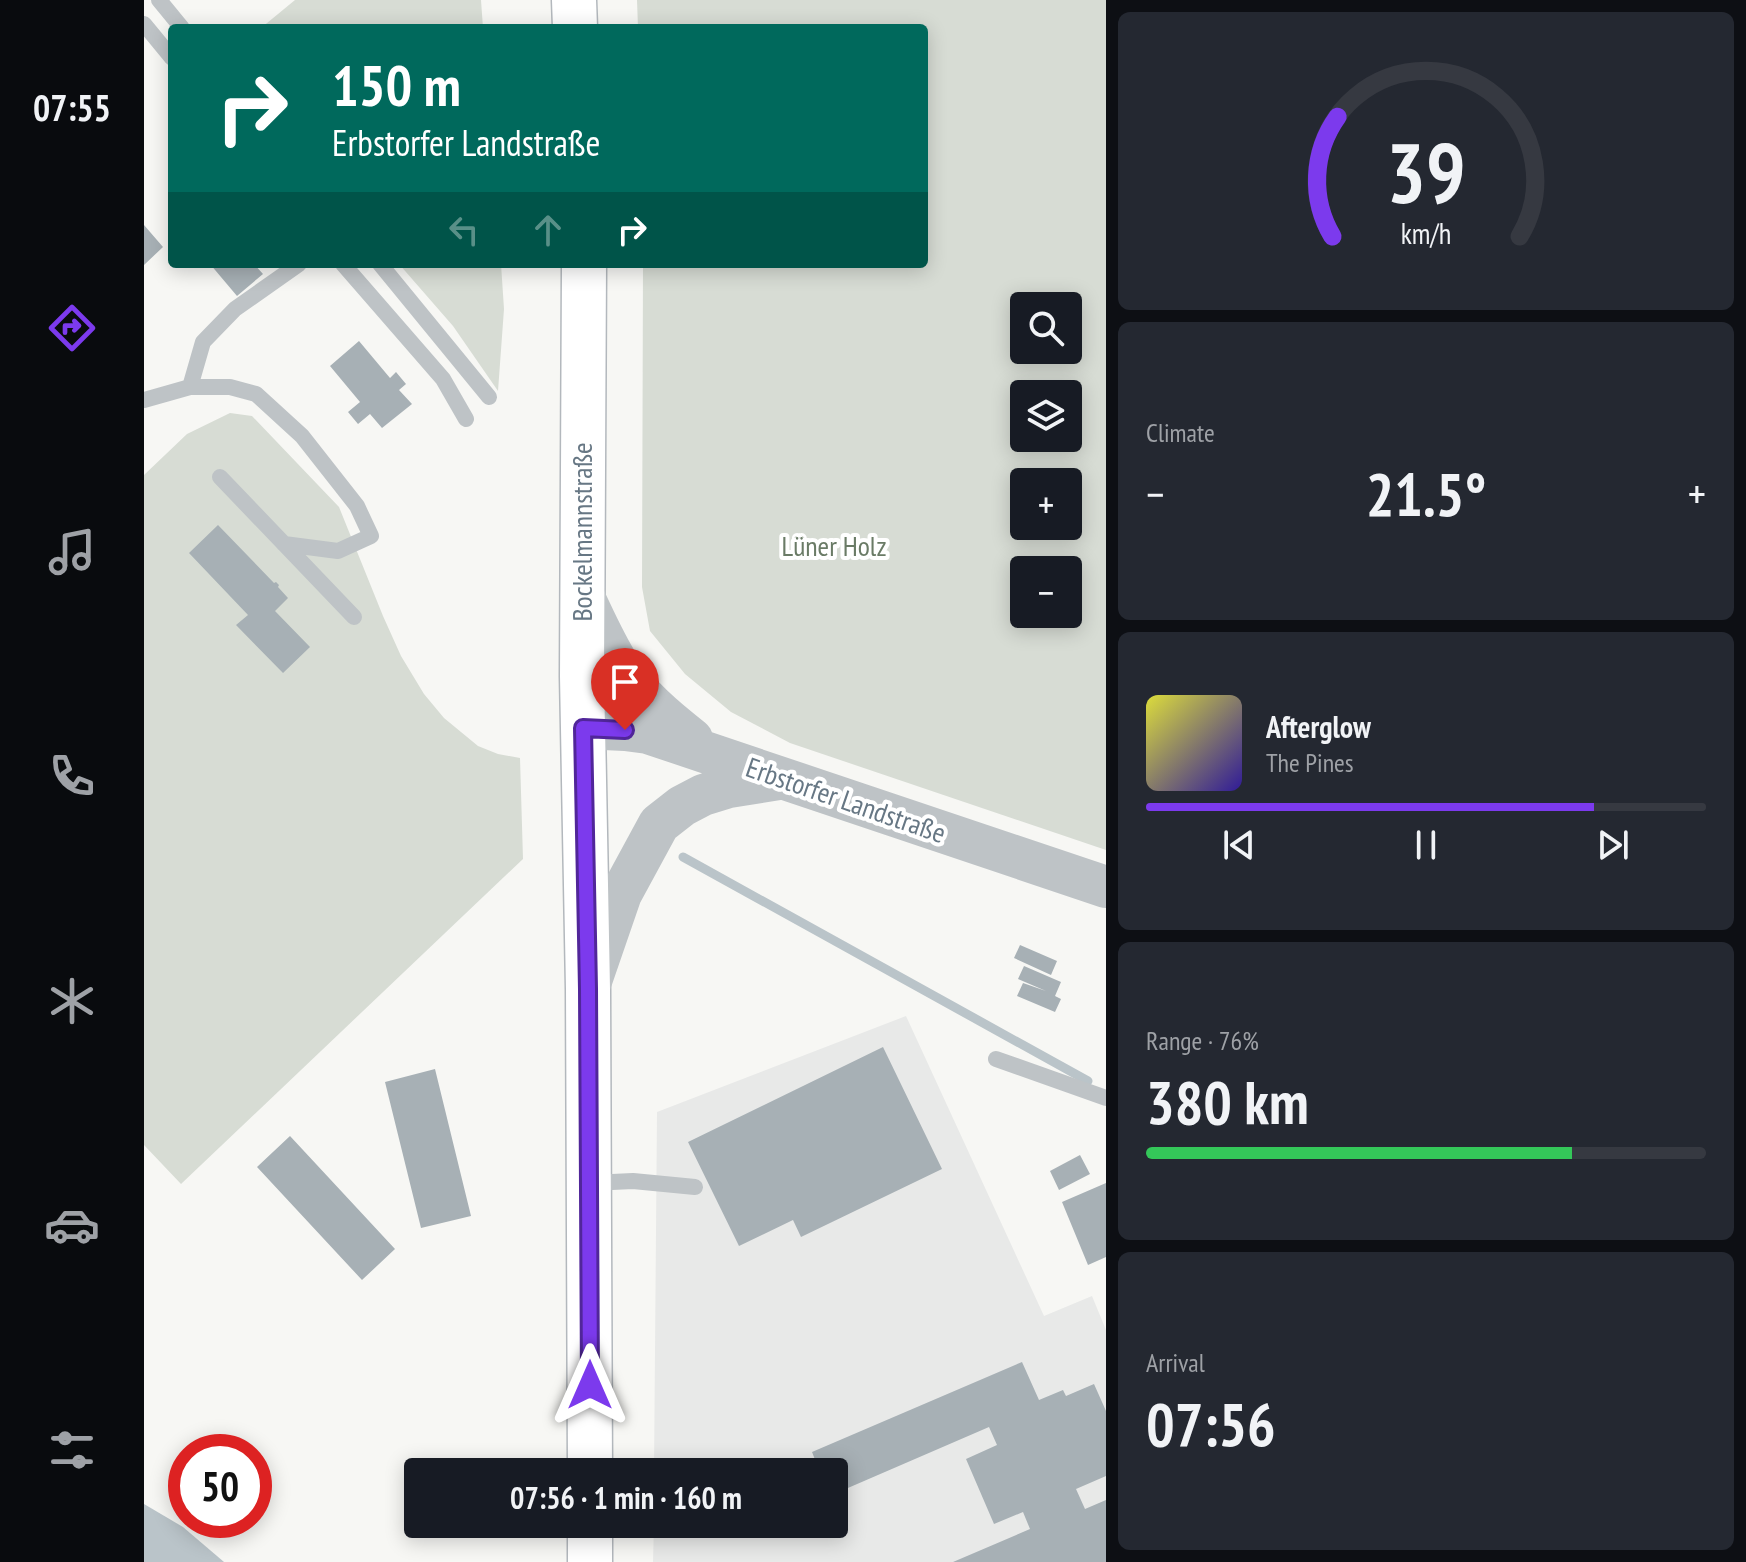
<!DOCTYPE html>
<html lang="en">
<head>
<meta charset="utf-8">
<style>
	:root { --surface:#171b24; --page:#242831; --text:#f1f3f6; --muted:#9ea1a6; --line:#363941; --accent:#7c3aed }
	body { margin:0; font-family:"PT Sans Narrow",sans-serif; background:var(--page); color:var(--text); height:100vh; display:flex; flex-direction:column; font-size:30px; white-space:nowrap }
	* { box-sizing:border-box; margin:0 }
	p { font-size:26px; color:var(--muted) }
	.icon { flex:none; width:44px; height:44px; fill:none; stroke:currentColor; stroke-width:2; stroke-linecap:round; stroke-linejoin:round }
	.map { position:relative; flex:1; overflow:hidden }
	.details { display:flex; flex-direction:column; gap:12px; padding:12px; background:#0d0f14; width:640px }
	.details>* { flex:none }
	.banner { position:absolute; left:24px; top:24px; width:760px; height:244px; border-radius:8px; box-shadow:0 4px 20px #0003; background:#00695c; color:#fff; overflow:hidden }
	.tools { position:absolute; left:866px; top:292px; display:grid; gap:16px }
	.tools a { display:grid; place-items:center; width:72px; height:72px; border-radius:8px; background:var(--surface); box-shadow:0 4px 20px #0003; font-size:40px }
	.speed { position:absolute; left:24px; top:1434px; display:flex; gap:16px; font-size:40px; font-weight:700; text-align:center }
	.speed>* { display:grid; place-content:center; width:104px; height:104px; border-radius:50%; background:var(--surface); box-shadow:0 4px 20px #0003; line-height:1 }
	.speed .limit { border:12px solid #d22; background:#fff; color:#111 }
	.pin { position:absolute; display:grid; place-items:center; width:68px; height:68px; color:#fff; margin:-82px -34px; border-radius:50% 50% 50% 0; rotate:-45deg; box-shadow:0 0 8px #0007 }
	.pin .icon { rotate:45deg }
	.me { position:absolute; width:88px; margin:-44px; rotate:0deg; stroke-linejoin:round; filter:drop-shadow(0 0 6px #0008) }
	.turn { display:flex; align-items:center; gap:28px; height:168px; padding:0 32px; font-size:36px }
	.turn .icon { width:104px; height:104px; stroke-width:2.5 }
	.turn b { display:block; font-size:56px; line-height:68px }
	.lanes { display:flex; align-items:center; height:76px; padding:0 32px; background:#0003; justify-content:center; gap:40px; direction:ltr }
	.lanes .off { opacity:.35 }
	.big { font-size:60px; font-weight:600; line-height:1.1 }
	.details .tile { flex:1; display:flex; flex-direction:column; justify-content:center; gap:12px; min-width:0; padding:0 28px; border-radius:12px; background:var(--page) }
	.details .dial { align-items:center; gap:0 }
	.dial svg { height:208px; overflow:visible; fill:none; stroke:var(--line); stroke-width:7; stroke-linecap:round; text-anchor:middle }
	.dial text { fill:var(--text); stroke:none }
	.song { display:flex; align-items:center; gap:24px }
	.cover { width:96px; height:96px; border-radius:12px; background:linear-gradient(135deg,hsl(60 70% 55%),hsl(250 70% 35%)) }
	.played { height:8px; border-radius:4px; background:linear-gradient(90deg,var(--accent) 80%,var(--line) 80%) }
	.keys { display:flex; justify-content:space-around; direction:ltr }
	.heat { display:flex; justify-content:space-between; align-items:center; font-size:44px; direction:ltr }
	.charge { height:12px; border-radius:6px; background:linear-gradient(90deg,#34c759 76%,var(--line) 0) }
	.trip { position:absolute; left:260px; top:1458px; width:444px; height:80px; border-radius:8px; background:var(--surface); box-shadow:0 4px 20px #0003; font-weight:600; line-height:80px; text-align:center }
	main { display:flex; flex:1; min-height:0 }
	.menu { display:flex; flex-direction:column; width:144px; justify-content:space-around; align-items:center; background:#090b0e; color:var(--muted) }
	.menu .icon { width:56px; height:56px }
	.menu .on { color:var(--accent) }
	.menu b { font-size:36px; color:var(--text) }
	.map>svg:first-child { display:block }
	.built { fill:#e8e9e8 }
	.green { fill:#d7dcd4; fill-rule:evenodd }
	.water { fill:#bac4c9 }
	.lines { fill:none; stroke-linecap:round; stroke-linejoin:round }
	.stream { stroke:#bac4c9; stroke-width:9 }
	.building { fill:#a7b0b5 }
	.secondary-casing { stroke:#b3b8bd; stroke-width:47 }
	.service { stroke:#bec3c6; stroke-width:16 }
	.tertiary { stroke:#bec3c6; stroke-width:42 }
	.secondary { stroke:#fff; stroke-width:44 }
	.route-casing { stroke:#51269a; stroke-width:20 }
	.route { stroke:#7c3aed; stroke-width:14 }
	.labels { text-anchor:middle; stroke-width:8; stroke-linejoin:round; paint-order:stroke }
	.street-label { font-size:28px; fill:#677784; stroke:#fff }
	.park-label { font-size:28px; fill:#6a7b66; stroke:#fff }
</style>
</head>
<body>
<main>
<nav class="menu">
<b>07:55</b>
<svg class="icon on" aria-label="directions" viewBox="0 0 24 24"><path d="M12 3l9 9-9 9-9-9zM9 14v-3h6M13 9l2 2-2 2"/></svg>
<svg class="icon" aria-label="music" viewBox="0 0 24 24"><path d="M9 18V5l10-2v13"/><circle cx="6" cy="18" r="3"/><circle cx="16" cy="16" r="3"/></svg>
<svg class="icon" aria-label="phone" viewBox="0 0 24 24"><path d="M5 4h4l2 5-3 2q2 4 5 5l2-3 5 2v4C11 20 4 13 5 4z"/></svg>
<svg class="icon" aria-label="climate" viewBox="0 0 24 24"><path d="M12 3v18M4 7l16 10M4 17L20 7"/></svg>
<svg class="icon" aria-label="car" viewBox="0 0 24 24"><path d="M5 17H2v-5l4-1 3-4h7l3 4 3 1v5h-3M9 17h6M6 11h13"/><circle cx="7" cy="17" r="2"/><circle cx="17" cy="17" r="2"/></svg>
<svg class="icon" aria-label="filters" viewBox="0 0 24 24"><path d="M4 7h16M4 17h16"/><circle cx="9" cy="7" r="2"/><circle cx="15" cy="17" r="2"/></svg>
</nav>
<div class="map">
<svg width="962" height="1562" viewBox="0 0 962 1562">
	<rect width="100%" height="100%" fill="#f7f7f4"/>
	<path class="built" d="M762 1016 900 1316 948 1296 962 1330V1562H509L510 1524H690V1472H510L513 1112Z"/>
	<path class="green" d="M151 0H337L339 28H117Z
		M493 0H962V850L646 743 587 712 541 674 506 631 498 587 499 264H780V28H494ZM880 306H924V350H880ZM880 394H924V438H880ZM880 482H924V526H880ZM880 570H924V614H880Z
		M255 264H357L360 309 354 391 309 326Z
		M86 413 108 416 195 507 239 616 257 656 280 694 300 718 334 746 354 754 376 758 379 859 37 1184 0 1145V475L43 434Z"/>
	<path class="water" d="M0 1504 39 1527 80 1562H0Z"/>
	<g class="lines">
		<path class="stream" d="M539 857 944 1081"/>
	</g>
	<path class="building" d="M0 225 19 247 0 265Z
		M66 264H110L119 274 93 296Z
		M215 341 246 378 252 372 262 384 255 390 268 404 238 428 226 414 214 424 204 412 216 402 186 366Z
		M74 525 130 583 132 582 135 585 134 587 144 598 131 611 166 647 139 673 92 625 104 615 45 553Z
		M876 945 913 961 907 975 870 958Z
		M880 966 917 982 911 996 917 999 911 1012 873 996 879 983 902 991 874 979Z
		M739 1047 798 1169 657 1237 649 1220 595 1246 544 1142Z
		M291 1069 327 1216 277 1228 241 1082Z
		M146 1136 251 1249 218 1280 113 1167Z
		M936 1155 946 1174 915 1190 906 1171Z
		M962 1183V1257L944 1265 918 1202Z
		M878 1362 895 1400 919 1390 922 1396 950 1384 962 1411V1476L932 1489 941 1509 962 1500V1562H809L886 1529 879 1512 850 1524 822 1459 853 1445 845 1427 690 1494V1472H676L668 1452Z"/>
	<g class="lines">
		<defs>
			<path id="secondary" d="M430 0 431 28
				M440 264 438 676 444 989 446 1472
				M446 1524V1562"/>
		</defs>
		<use href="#secondary" class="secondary-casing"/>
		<path class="service" d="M15 0 38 28
			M0 24 28 58
			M199 264 299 379 322 419
			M236 264 345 397
			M46 387 59 342 91 309 155 264
			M0 400 46 387H86L112 394 158 436 213 506 227 536 194 551 140 544
			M76 477 210 617
			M852 1059 962 1098
			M447 1183 489 1181 551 1187"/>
		<path class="tertiary" d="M438 593C450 618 461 644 476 667 495 696 521 718 548 739
			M439 728 481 730 504 733 962 887
			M446 984 477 894 515 824 538 806 559 795 585 787 635 779"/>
		<use href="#secondary" class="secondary"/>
	</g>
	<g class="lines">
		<defs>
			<path id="route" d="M446 1385 444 989 439 728 481 730"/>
		</defs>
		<use href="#route" class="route-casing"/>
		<use href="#route" class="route"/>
	</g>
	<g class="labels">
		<g class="street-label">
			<text transform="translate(438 532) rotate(-90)" y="10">Bockelmannstraße</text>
			<text transform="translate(702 800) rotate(19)" y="10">Erbstorfer Landstraße</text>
		</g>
		<g class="park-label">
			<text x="690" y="556">Lüner Holz</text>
		</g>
	</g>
</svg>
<div class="tools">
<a><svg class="icon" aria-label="search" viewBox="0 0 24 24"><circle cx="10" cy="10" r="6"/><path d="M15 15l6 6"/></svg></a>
<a><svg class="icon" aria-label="layers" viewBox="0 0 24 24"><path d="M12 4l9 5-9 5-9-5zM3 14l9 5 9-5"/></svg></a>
<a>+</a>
<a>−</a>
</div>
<div class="speed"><div class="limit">50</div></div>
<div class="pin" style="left:481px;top:730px;background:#d93025"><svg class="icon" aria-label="arrive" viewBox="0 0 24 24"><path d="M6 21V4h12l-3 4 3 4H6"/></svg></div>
<svg class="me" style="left:446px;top:1385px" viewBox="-20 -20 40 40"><path d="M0-17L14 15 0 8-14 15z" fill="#7c3aed" stroke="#fff" stroke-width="4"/></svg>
<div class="trip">07:56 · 1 min · 160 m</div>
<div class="banner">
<div class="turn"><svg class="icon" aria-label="right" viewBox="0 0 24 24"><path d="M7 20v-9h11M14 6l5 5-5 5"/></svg><div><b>150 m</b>Erbstorfer Landstraße</div></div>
<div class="lanes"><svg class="icon off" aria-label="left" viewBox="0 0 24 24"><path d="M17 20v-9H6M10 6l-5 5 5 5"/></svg><svg class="icon off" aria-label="ahead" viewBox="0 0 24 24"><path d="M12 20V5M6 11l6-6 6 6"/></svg><svg class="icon" aria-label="right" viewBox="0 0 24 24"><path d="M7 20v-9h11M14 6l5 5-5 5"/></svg></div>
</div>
</div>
<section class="details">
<div class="tile dial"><svg viewBox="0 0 100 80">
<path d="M14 69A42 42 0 1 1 86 69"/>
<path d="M14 69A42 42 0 0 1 16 23" stroke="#7c3aed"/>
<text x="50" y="56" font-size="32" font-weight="700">39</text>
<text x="50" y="72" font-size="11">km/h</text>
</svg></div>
<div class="tile"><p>Climate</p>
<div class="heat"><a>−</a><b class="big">21.5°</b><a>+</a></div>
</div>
<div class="tile">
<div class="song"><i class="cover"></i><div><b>Afterglow</b><p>The Pines</p></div></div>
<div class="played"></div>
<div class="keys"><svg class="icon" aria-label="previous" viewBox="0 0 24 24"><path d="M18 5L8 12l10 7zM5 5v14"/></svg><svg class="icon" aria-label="pause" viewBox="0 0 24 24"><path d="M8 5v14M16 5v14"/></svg><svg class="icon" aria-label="next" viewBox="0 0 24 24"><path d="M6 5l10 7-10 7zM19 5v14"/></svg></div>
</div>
<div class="tile"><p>Range · 76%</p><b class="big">380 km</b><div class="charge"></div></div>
<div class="tile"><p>Arrival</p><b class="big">07:56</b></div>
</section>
</main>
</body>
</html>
